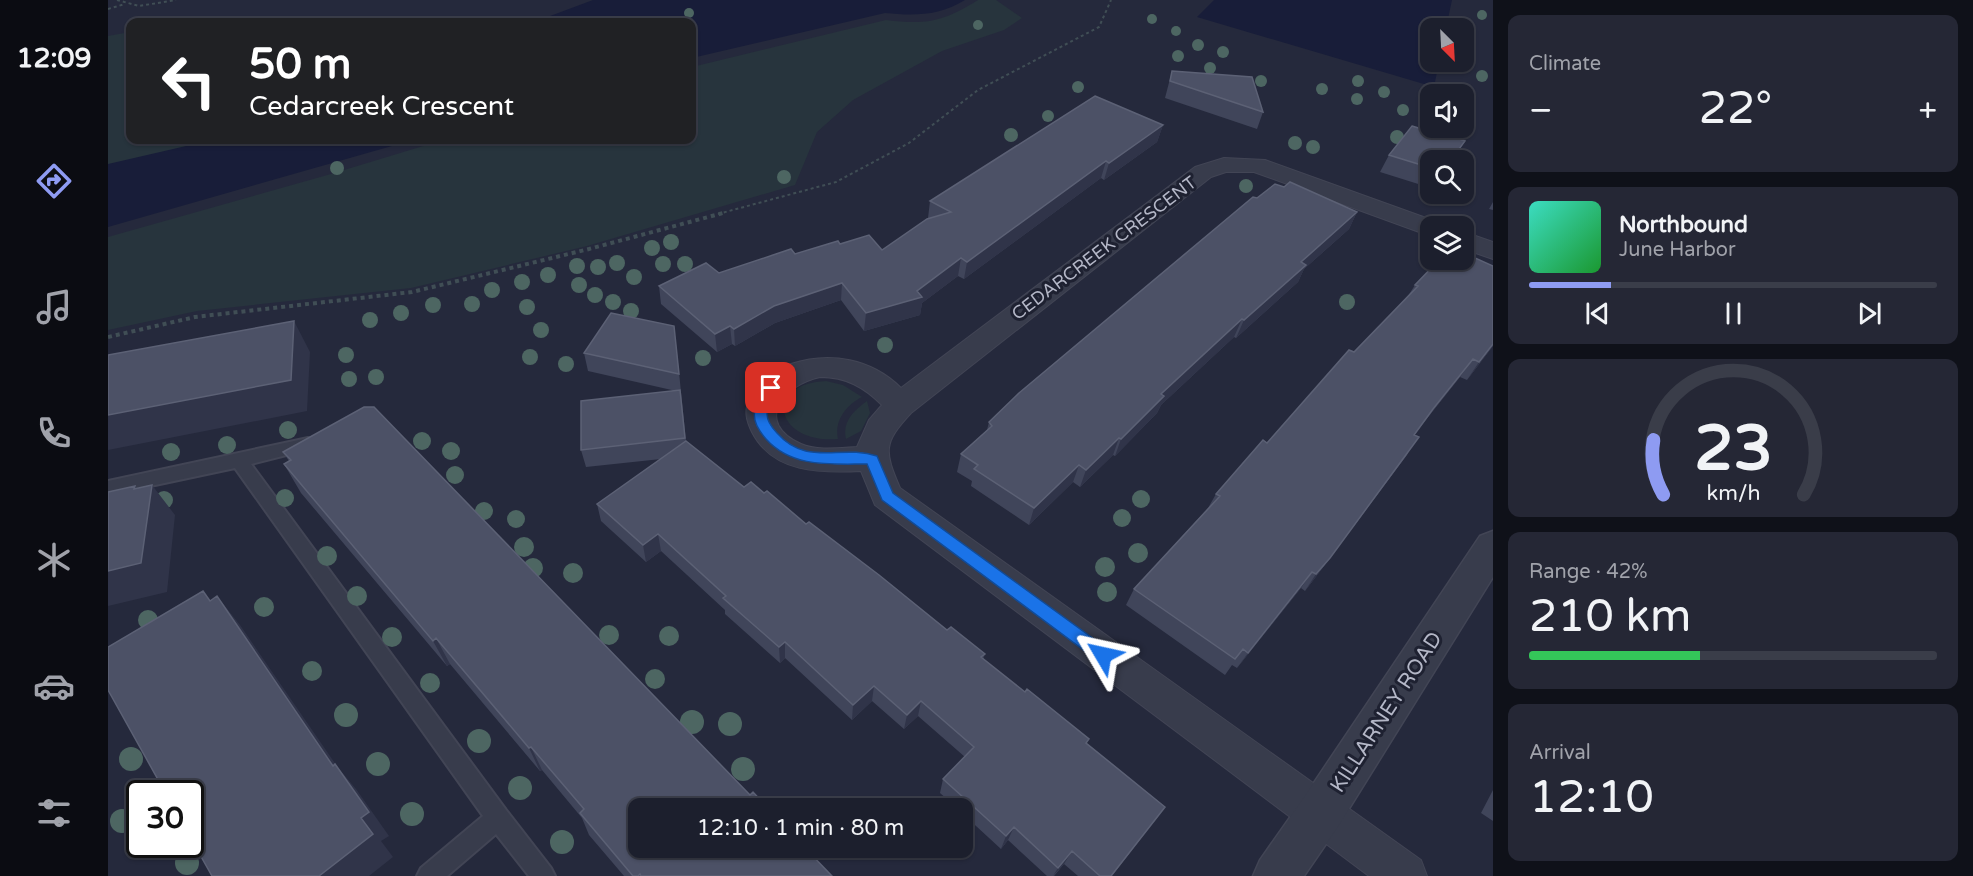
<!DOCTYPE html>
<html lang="en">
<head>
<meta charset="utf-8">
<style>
	:root { --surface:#1c1f2d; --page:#252735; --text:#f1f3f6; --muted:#a0a2aa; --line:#3a3d49; --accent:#8e9bf2 }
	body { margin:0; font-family:"Varela Round",sans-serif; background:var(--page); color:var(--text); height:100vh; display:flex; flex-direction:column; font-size:22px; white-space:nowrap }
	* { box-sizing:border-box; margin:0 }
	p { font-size:20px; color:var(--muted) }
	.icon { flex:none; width:33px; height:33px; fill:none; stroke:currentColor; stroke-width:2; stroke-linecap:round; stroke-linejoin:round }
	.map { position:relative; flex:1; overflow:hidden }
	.sheet { display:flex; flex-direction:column; gap:15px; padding:15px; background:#0f1119; width:480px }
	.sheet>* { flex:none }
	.hud { position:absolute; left:18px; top:18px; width:570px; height:126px; border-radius:12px; box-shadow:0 2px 4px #0004,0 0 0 2px var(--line); background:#202124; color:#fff; overflow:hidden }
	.needle { width:39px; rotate:156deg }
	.controls { position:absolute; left:1312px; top:18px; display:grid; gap:12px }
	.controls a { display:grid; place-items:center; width:54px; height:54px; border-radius:12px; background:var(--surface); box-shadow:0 2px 4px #0004,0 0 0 2px var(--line); font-size:30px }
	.speed { position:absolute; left:18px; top:780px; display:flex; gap:12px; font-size:30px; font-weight:700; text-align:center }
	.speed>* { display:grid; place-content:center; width:78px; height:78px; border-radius:50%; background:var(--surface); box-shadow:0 2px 4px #0004,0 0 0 2px var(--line); line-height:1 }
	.speed .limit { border:3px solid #111; border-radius:9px; background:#fff; color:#111 }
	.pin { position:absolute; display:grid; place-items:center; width:51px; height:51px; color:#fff; margin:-26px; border-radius:12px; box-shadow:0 3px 9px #0006 }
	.me { position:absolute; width:66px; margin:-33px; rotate:306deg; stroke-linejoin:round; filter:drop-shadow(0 0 4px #0008) }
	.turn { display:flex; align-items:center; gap:21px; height:126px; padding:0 24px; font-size:27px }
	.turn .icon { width:78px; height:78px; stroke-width:2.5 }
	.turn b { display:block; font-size:42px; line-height:51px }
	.big { font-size:45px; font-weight:600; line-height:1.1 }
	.sheet .card { flex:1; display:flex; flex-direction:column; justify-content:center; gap:9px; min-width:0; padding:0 21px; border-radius:12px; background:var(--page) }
	.sheet .dial { align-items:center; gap:0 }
	.dial svg { height:156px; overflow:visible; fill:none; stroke:var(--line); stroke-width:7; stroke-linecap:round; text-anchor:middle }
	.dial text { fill:var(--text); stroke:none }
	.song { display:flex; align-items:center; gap:18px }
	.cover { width:72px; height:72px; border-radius:9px; background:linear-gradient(135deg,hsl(170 70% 55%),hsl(130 70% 35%)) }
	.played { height:6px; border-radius:3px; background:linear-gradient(90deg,var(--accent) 20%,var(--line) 20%) }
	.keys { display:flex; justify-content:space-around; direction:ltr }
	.heat { display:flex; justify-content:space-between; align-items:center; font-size:33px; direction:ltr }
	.charge { height:9px; border-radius:4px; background:linear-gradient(90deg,#34c759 42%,var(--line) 0) }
	.trip { position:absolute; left:520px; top:798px; width:345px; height:60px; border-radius:12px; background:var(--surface); box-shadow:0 2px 4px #0004,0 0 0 2px var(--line); font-weight:600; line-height:60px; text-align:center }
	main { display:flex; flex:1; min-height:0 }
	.tab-bar { display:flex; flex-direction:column; width:108px; justify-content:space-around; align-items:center; background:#0b0c12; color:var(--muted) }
	.tab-bar .icon { width:42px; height:42px }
	.tab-bar .active { color:var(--accent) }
	.tab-bar b { font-size:27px; color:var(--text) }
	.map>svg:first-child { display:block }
	.green { fill:#27343d }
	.water { fill:#181d39 }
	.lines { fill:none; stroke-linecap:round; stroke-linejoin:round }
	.service-casing { stroke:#424555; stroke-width:4 }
	.minor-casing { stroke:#424555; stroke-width:2 }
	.tertiary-casing { stroke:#424555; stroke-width:3 }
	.path-far1 { stroke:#404e55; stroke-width:2; stroke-dasharray:3 3; stroke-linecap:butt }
	.path { stroke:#404e55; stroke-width:4; stroke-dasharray:4 4; stroke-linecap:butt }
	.service { fill:#383c4c; fill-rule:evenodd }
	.minor { fill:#383c4c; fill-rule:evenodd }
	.tertiary { fill:#383c4c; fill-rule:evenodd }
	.tree { fill:#4d6662 }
	.wall { fill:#40455a }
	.shaded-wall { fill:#303449 }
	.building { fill:#4c5166; stroke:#5c6175; stroke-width:1.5 }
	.route { fill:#1a73e8; stroke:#114b97; stroke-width:1.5 }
	.labels { text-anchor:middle; stroke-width:6; stroke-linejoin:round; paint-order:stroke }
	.street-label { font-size:18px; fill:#b4b7c7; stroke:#1e2131 }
	.near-street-label { font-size:21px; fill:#b4b7c7; stroke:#1e2131 }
</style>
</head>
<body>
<main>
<nav class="tab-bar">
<b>12:09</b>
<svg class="icon active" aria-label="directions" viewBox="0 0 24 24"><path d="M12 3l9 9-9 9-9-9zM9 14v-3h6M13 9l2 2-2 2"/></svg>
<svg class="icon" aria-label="music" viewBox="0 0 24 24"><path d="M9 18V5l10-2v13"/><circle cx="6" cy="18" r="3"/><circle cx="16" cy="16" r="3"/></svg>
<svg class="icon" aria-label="phone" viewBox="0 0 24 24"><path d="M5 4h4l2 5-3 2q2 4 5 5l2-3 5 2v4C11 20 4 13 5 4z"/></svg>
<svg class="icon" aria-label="climate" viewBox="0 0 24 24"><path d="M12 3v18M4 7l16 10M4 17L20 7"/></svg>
<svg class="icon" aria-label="car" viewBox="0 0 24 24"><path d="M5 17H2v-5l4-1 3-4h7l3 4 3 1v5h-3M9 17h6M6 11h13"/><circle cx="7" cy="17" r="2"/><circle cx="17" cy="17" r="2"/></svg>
<svg class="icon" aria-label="filters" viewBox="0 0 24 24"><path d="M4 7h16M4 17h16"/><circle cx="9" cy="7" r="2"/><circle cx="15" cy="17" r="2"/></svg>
</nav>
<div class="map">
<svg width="1385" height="876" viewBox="0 0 1385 876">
	<rect width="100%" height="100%" fill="#25293c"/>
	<path class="green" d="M870 0H888L914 18 896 30 834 51 745 100 709 132 687 185 479 246 303 288 89 311 0 330V237L223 174 335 140H584V67L778 20C818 25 835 22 870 0Z
		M22 32V140H116L0 170V36Z
		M718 381 735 385 754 397C738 405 726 421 730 439 667 444 654 384 718 381Z
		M759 401 762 413 753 431 738 439C734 422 745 411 759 401Z"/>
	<path class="water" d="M485 0H857C831 16 806 16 777 13L584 58V22H426Z
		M1106 0H1344L1338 28H1323V62H1331L1326 87 1089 17Z
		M104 140H305L0 227V164Z"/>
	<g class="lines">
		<defs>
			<path id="service" d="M200 438 206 440 208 444 206 448 143 464 398 810 443 868 447 876H421L388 834 339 876H309L313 868 375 816 127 468 0 495V481Z"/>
			<path id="minor" d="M1116 158 1157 160 1332 223 1335 226H1323V236L1314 233 1146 172H1118L1103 177 803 413C775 443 776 451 792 488L1313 860 1319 876H1261L767 505 753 471C712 473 665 473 644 432 638 420 636 410 642 398 650 381 666 370 683 364 722 351 764 359 793 388L1087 167ZM712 377C738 377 756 387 774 405L761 420 749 447C731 448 709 451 693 444 645 422 675 385 712 377Z
				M1356 232 1385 242V259L1356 249Z"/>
			<path id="tertiary" d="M1385 531V577L1229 828 1196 876H1145L1152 860 1197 796 1372 536Z"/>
		</defs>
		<use href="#service" class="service-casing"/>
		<use href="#minor" class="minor-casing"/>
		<use href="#tertiary" class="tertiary-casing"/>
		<path class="path-far1" d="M9 0 31 6 68 0
			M0 9 17 4
			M610 214 728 182 801 143 870 90 991 27 1003 0"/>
		<path class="path" d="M0 337 87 317 304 292 481 249 615 213"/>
		<use href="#service" class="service"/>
		<use href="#minor" class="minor"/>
		<use href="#tertiary" class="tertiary"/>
	</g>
	<g class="tree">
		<circle cx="581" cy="13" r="5"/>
		<circle cx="1374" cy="15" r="5"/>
		<circle cx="1044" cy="19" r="5"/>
		<circle cx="870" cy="25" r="5"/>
		<circle cx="1068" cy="31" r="5"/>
		<circle cx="1090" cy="45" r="6"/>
		<circle cx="1115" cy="52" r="6"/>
		<circle cx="1070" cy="56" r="6"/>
		<circle cx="1102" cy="68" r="6"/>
		<circle cx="1374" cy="76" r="6"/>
		<circle cx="1153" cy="81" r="6"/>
		<circle cx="1250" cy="81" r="6"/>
		<circle cx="970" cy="87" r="6"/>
		<circle cx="1214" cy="89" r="6"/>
		<circle cx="1276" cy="92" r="6"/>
		<circle cx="1249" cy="99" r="6"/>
		<circle cx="1295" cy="110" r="6"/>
		<circle cx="940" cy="116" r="6"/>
		<circle cx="903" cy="135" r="7"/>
		<circle cx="1289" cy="137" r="7"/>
		<circle cx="1187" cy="143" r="7"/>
		<circle cx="1205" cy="147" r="7"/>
		<circle cx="229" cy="168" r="7"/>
		<circle cx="676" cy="177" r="7"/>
		<circle cx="1138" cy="186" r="7"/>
		<circle cx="563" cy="242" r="8"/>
		<circle cx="544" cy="248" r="8"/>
		<circle cx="509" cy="263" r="8"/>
		<circle cx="555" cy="264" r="8"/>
		<circle cx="577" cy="264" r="8"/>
		<circle cx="469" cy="266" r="8"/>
		<circle cx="490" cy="267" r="8"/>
		<circle cx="440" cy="275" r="8"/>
		<circle cx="526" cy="277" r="8"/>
		<circle cx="414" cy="282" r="8"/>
		<circle cx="471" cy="285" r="8"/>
		<circle cx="384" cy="290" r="8"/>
		<circle cx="487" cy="295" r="8"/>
		<circle cx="505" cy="302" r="8"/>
		<circle cx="1239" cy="302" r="8"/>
		<circle cx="364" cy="304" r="8"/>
		<circle cx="325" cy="305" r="8"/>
		<circle cx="419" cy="307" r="8"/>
		<circle cx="523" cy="311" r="8"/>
		<circle cx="293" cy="313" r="8"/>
		<circle cx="262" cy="320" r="8"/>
		<circle cx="433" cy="330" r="8"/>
		<circle cx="777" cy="345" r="8"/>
		<circle cx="238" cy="355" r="8"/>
		<circle cx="422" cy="357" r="8"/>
		<circle cx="595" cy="358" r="8"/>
		<circle cx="458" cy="364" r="8"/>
		<circle cx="268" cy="377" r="8"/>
		<circle cx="241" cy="379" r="8"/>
		<circle cx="180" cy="430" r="9"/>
		<circle cx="314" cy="441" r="9"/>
		<circle cx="119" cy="445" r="9"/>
		<circle cx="343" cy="451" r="9"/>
		<circle cx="63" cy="452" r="9"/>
		<circle cx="347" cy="475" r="9"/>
		<circle cx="177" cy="498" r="9"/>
		<circle cx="1033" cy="499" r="9"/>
		<circle cx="56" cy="500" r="9"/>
		<circle cx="376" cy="511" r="9"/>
		<circle cx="1014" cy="518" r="9"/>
		<circle cx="408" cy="519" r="9"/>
		<circle cx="416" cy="547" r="10"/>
		<circle cx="1030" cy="553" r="10"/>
		<circle cx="219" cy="556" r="10"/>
		<circle cx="997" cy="567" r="10"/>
		<circle cx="425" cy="568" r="10"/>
		<circle cx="465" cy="573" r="10"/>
		<circle cx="999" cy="592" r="10"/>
		<circle cx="249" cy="596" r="10"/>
		<circle cx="156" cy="607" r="10"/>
		<circle cx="40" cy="620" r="10"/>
		<circle cx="501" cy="635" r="10"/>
		<circle cx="561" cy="636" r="10"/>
		<circle cx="284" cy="637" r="10"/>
		<circle cx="204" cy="671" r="10"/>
		<circle cx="547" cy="679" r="10"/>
		<circle cx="322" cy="683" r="10"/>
		<circle cx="238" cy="715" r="12"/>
		<circle cx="584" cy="722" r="12"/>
		<circle cx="622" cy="724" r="12"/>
		<circle cx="371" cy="741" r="12"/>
		<circle cx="23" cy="759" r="12"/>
		<circle cx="270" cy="764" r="12"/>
		<circle cx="635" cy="769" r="12"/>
		<circle cx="412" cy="788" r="12"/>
		<circle cx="304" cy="814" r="12"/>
		<circle cx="14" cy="821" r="12"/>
		<circle cx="454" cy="842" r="12"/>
		<circle cx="79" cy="863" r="12"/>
	</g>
	<path class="wall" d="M1064 71 1155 112 1149 129 1057 98Z
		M1055 125 1049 142 996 180 993 178 856 279 850 276 814 303 812 315 756 331 733 300 667 323 627 346 624 344 609 352 553 304 551 286 611 273 687 254 732 244 774 250 820 218 822 201Z
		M1317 130 1347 157 1323 160V188L1272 172 1281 155Z
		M1176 187 1249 212 1241 229 1196 269 1190 282 1128 338 1126 337 1053 405 1049 413 1007 456 1005 455 972 487 965 482 921 525 863 486 864 481 849 472 853 454 879 430 881 422 1149 198Z
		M1385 202V210L1381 209Z
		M1331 260 1385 346 1359 380 1352 377 1313 426 1306 435 1299 455 1210 574 1197 591 1193 588 1129 668 1124 665 1117 675 1018 605 1026 589 1100 508 1108 494 1159 443 1300 296 1307 285Z
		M568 343 578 441 636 487 656 493 839 630 877 654 875 659 1057 807 1004 876H970L956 864 946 876H939L900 840 893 849 855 814V808H849L832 793 835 779 857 757 810 716 796 729 764 701 744 720 677 658 672 663 617 614V610L553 551 538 562 493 521 489 504 553 459 478 467 473 450 568 391 480 371 476 353Z
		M175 452 642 795 724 876H516L481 835 474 818 434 770 432 771 342 664 339 666 193 493 176 464 181 461Z
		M1385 790V821L1373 813Z"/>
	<path class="shaded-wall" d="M1055 125 1049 142 996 180 1001 163Z
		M1357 141 1345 160H1343Z
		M998 161 993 178 856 279 859 262Z
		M1249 212 1241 229 1196 269 1190 282 1128 338 1136 320 1193 262Z
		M853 258 850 276 814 303 812 315 756 331 758 313 809 291Z
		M734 283 733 300 667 323 627 346 626 329 666 306Z
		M1134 319 1126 337 1053 405 1049 413 1007 456 1013 439 1053 394Z
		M186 321 202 352 199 411 0 450V415Z
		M622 326 624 344 609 352 607 334Z
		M1385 344V346L1359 380 1371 362Z
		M1365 359 1352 377 1313 426 1325 409Z
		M1311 437 1210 574 1197 591 1208 574Z
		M1011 438 1005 455 972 487 978 470Z
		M971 465 965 482 921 525 926 508Z
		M44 485 67 515 59 592 0 606V571L27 486 41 504Z
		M550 534 553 551 538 562 535 545Z
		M1204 572 1193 588 1129 668 1140 653Z
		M109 596 132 625 246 791 225 766Z
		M328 638 342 664 339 666 325 641Z
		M677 642V658L672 663 671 647Z
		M766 686 764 701 744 720 745 705Z
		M813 701 810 716 796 729 799 715Z
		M423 747 434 770 432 771 421 748Z
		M227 764 248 789 281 836 273 841 285 857 261 876H211L253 818Z
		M906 827 900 840 893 849 898 836Z
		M964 851 956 864 945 876 950 868Z"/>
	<path class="building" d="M1064 71 1144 77 1155 112 1062 81Z
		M987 96 1055 125 1001 163 998 161 859 262 853 258 809 291 814 297 758 313 734 283 666 306 626 329 622 326 607 334 551 286 598 263 611 273 683 249 687 254 730 241 732 244 761 235 774 250 819 219 843 212 822 201Z
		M1304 126 1317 130 1318 128 1357 141 1343 160H1323V168L1281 155Z
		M1182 182 1249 212 1193 262 1198 265 1136 320 1134 319 1053 394 1056 396 1013 439 1011 438 978 470 971 465 926 508 866 469 870 465 853 454 884 426 881 422 911 393 1145 197 1149 198 1167 184 1176 187Z
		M1356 253 1385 266V344L1371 362 1365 359 1325 409 1306 435 1311 437 1222 558 1208 574 1204 572 1140 653 1135 649 1127 659 1026 589 1112 496 1108 494 1155 440 1159 443 1241 350 1246 352 1310 286 1307 285 1331 260H1356Z
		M503 313 566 326 571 374 476 353Z
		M186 321 183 380 0 415V355Z
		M572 390 577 438 473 450V401Z
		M256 407H266L642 795 645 792 660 808H531V848H697L724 876H533L532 874 530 876H525L472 813 476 809 423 747 421 748 328 638 325 641 176 464 183 460 175 452Z
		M578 441 636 487 643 482 656 493 659 491 698 524 701 522 771 575 839 630 843 627 877 654 873 657 917 692 919 689 981 739 978 743 1057 807 1003 876H992L964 851 950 868 906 827 898 836 835 779 866 747 813 701 799 715 766 686 745 705 677 642 671 647 615 598 618 596 550 534 535 545 489 504Z
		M44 485 33 563 0 571V492L27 486 26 489Z
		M95 591 102 601 109 596 225 766 227 764 261 812 253 818 265 834 211 876H104L82 837V794H58L0 690V647Z"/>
	<path class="route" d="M663 384 670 388C660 408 652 415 669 433 699 467 732 444 769 456L785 493 1001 650 1003 655 1001 660 995 663 989 660 774 500 759 464C722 464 684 468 658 439 639 417 646 408 659 385Z"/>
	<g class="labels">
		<g class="street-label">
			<text transform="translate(996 248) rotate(-37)" y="6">CEDARCREEK CRESCENT</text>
		</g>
		<g class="near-street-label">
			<text transform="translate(1278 712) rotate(-57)" y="7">KILLARNEY ROAD</text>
		</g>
	</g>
</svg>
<div class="controls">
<a><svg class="needle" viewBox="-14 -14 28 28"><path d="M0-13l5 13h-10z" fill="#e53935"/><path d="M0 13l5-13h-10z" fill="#a0a2aa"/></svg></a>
<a><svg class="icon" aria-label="sound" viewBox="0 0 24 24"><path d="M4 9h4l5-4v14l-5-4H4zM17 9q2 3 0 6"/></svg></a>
<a><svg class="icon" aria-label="search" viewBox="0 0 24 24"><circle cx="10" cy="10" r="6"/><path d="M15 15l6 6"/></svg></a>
<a><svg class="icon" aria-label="layers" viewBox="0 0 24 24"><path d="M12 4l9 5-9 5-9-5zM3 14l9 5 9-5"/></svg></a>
</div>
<div class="speed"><div class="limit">30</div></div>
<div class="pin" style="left:663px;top:388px;background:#d93025"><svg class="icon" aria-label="arrive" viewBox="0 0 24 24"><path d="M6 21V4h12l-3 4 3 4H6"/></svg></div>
<svg class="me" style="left:995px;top:655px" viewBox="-20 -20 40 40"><path d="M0-17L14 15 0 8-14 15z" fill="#1a73e8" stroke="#fff" stroke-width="4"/></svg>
<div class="trip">12:10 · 1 min · 80 m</div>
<div class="hud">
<div class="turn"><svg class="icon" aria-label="left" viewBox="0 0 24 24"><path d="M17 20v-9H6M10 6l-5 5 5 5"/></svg><div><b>50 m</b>Cedarcreek Crescent</div></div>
</div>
</div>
<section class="sheet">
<div class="card"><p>Climate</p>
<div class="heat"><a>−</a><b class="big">22°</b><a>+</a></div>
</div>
<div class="card">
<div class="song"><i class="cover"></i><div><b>Northbound</b><p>June Harbor</p></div></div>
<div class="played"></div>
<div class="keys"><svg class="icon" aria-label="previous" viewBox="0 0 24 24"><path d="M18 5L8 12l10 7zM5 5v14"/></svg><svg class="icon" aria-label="pause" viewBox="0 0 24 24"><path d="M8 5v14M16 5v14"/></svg><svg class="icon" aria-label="next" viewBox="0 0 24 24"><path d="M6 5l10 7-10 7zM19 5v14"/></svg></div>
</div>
<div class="card dial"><svg viewBox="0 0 100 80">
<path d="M14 69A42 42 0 1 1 86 69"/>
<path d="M14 69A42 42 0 0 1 9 41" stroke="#8e9bf2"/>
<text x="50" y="56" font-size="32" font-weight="700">23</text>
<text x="50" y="72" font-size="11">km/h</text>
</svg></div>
<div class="card"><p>Range · 42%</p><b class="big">210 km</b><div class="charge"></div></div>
<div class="card"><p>Arrival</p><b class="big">12:10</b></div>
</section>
</main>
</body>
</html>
